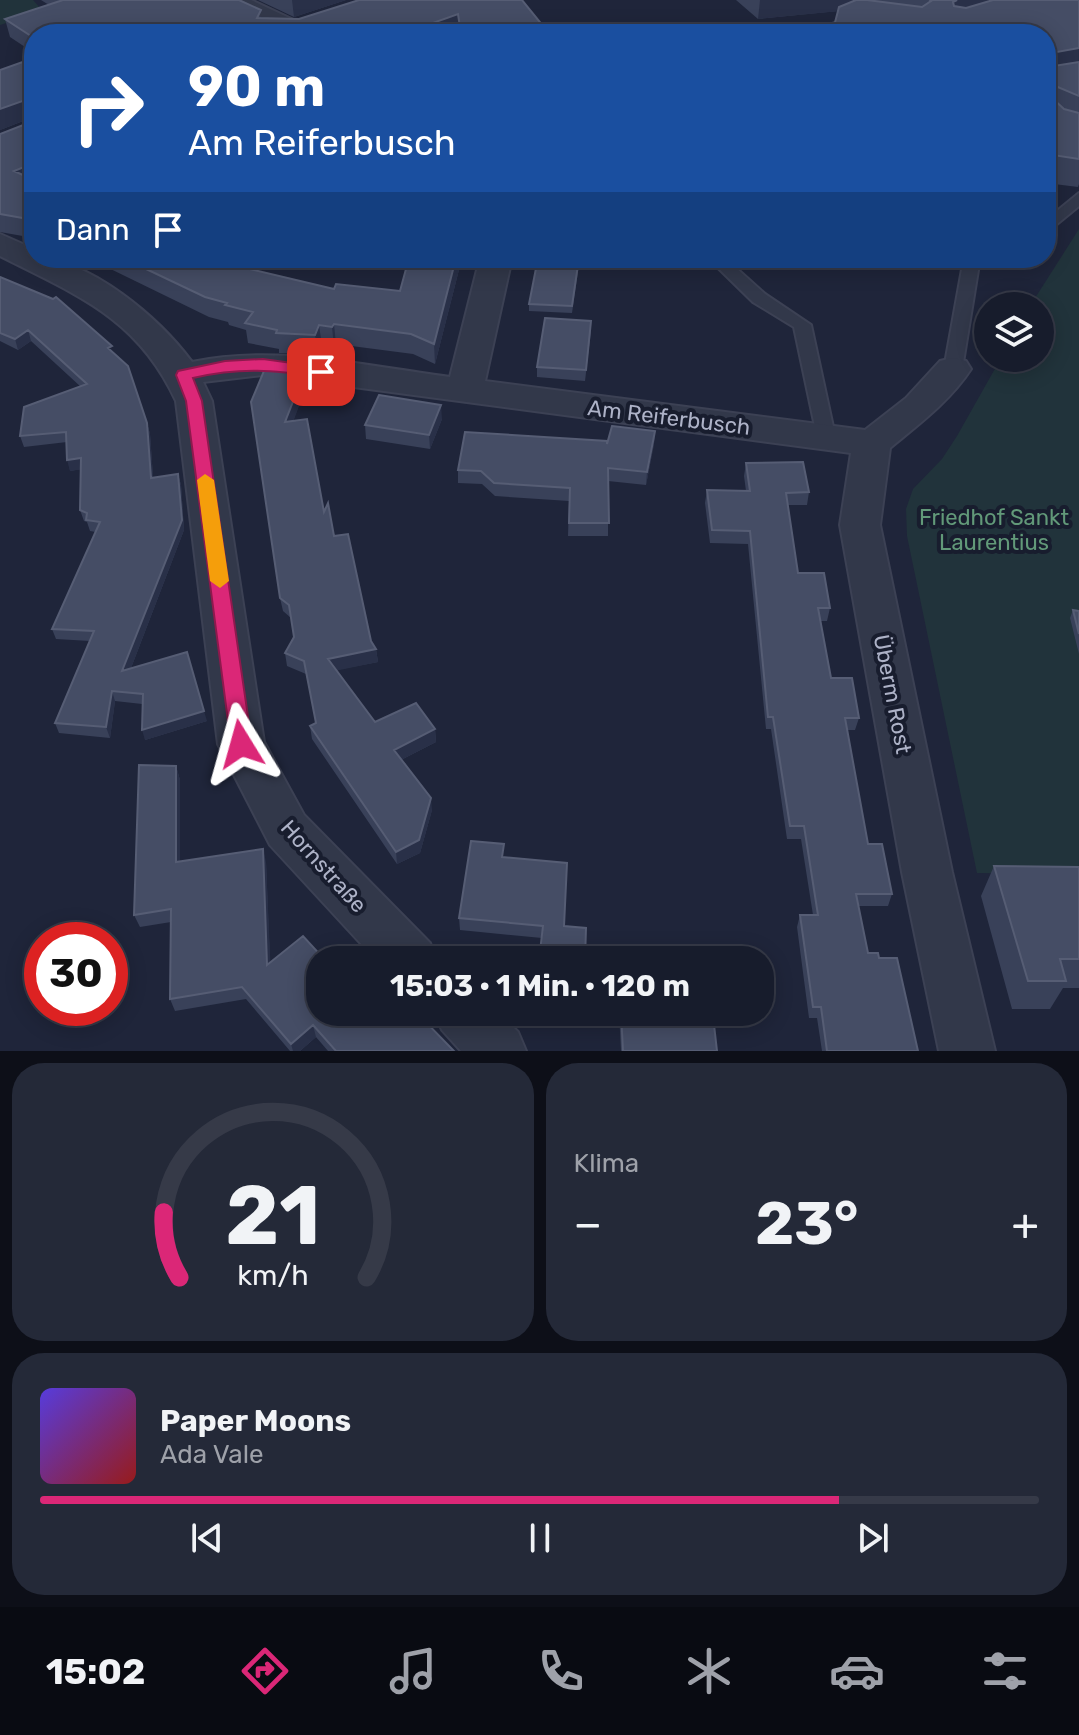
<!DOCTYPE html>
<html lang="de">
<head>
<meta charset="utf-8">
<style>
	:root { --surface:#171c2c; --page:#242938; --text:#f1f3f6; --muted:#9ea1a9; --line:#363a48; --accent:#db2777 }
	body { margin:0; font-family:Rubik,sans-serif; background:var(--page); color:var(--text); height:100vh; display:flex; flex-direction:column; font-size:30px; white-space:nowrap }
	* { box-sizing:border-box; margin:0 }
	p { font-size:26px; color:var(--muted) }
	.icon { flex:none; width:44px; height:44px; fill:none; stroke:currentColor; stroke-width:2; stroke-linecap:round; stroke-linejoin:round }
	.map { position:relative; height:1051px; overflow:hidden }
	.panel { display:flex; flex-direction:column; gap:12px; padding:12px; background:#0d0f18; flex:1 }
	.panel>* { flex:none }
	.top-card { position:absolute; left:24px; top:24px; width:1032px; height:244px; border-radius:32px; box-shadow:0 4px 20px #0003,0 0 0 2px var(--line); background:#1a4fa0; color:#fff; overflow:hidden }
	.controls { position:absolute; left:974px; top:292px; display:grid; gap:16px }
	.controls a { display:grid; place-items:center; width:80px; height:80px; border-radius:50%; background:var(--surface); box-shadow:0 4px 20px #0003,0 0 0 2px var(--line); font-size:40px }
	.speed { position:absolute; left:24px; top:922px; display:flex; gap:16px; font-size:40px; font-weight:700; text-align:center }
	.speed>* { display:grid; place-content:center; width:104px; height:104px; border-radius:50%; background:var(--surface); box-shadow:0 4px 20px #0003,0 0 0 2px var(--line); line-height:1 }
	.speed .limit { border:12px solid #d22; background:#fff; color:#111 }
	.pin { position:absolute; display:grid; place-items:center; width:68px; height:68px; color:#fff; margin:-34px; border-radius:16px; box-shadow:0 4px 12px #0006 }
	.me { position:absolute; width:88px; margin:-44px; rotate:352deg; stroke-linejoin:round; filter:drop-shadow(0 0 6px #0008) }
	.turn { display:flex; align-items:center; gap:28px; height:168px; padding:0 32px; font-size:36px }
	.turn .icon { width:104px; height:104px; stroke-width:2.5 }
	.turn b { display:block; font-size:56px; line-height:68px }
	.then { display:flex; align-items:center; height:76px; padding:0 32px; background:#0003; gap:16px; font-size:30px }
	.big { font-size:60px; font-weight:700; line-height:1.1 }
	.panel .card { flex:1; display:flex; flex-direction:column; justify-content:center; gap:12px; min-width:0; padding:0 28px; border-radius:32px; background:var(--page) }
	.panel .dial { align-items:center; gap:0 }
	.dial svg { height:208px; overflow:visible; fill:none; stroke:var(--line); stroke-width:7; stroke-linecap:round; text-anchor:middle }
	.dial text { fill:var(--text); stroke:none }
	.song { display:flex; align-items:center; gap:24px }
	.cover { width:96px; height:96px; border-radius:12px; background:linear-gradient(135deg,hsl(250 70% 55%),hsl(0 70% 35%)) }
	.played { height:8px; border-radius:4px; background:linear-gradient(90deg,var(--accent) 80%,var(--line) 80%) }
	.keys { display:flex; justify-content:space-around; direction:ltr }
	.heat { display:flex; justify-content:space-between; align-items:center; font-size:44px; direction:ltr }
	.panel .tiles { flex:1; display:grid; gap:12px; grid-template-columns:1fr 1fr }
	.card:last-child { grid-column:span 2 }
	.trip { position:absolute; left:306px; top:946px; width:468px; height:80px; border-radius:32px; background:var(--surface); box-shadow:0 4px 20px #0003,0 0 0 2px var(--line); font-weight:700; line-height:80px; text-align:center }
	.tab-bar { display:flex; height:128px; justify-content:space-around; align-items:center; background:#090b12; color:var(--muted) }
	.tab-bar .icon { width:56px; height:56px }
	.tab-bar .current { color:var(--accent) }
	.tab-bar b { font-size:36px; color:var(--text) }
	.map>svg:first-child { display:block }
	.green { fill:#21333b }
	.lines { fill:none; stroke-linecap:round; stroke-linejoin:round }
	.service-casing { stroke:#3c4154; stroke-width:4 }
	.minor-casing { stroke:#3c4154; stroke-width:4 }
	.service { fill:#32384a; fill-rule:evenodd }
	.minor { fill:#32384a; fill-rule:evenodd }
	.wall { fill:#394159 }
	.shaded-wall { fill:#293048 }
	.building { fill:#454d65; stroke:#565d74; stroke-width:2 }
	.route { fill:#db2777; stroke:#8e194d; stroke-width:2 }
	.slow { fill:#f59e0b }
	.labels { text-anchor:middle; stroke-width:8; stroke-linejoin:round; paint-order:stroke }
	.street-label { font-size:22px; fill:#adb2c7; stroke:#181d2e }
	.park-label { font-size:22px; fill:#629979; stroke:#181d2e }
</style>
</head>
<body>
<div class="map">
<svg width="1079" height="1051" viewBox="0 0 1079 1051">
	<rect width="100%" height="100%" fill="#1f253a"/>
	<path class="green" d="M0 0H33L43 11 0 25Z
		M1079 229V874L977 873 907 536 906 509 913 489 942 459 957 436 1001 358H1040V306H1030Z"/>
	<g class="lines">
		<defs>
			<path id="service" d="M854 15 864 18 825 34H807Z
				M1079 193V206L1046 233V220Z
				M708 258H725L765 294 811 325 835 436 833 440H819L817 436 794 327 753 302Z
				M964 258H980L962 369 953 375 944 369Z"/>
			<path id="minor" d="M219 0H251L300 23 304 28 300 33H282L222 5Z
				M0 234 34 249V258C90 258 160 319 192 362 277 344 365 366 450 377L480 258H512L485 381 865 430 906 398 940 361 953 358 966 361 971 369C950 401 919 424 890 448L880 525 952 872 995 1051H939L902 872 840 525 851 453 263 375 203 382 212 401 264 742 304 815 430 943 437 960H376L270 845 218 744 176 401C138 318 77 295 0 256Z
				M434 1012H498L518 1032 526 1051H461L442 1030Z"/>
		</defs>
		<use href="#service" class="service-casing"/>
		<use href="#minor" class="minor-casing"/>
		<use href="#service" class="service"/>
		<use href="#minor" class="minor"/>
	</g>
	<path class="wall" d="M41 0H239L262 18 299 19 359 0 543 26 591 34H459V32L34 34V53L10 37 5 19 49 5Z
		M258 0H346L294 17Z
		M736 0H1079V184L1078 187 1046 183V34L838 11 758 19Z
		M34 58V238L0 232V134L31 122V118L0 130V70Z
		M88 258H216V261L334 289 400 291 409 258H462L435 364 413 354 336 344 334 347 322 345 318 355 279 353V349L248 343 246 330 229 325 228 322 209 317Z
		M538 258H580L572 313 529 311V304Z
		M0 277 115 355 147 423 150 434 153 478 178 474 181 485 184 530 131 668 207 721 145 740 142 704 115 701 110 738 59 733 55 723 90 641 56 639 52 629 96 532 90 531 87 522 84 521 80 510 81 469 70 471 67 442 24 447 20 436 81 387 31 341 18 350 0 341Z
		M591 331 585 381 537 377V367Z
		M307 384 293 421 371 641 376 649 378 662 336 670 375 722 435 729 436 742 401 760 432 810 420 853 397 864 312 739 310 726 316 723 306 674 287 666 285 653 294 637 291 618 283 611 280 598 251 402Z
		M442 419 430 449 366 439 365 425Z
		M655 431 654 444 646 485 608 481V536H568L569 501 495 496 482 484 458 483V470L607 441Z
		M746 463 809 492 807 505H788L798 573 830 608 827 621H820L831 678 859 718 855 730H847L868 844 892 894 888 906H858L868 953 879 958 918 1051H822L817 1018H809L797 927 800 915H813L801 839H787L771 729H766L748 544 710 543 705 503 707 490 746 491 744 476Z
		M1073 610 1079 611V654L1070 618Z
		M176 766 180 780V861L266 862 270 962 320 1012 454 1051H328L316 1037 300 1051H290L246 999 175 1011 170 999 171 922 140 927 134 915Z
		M504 858 567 863 542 938 460 930 459 918Z
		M994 866 1079 867V988H1063L1050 1009H1012L981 896Z
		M619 1012H691V1015L717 1051H621Z"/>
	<path class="shaded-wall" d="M292 0H346L294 17Z
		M760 0H855L840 11 758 19Z
		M957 0H997L947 27 953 2Z
		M458 14 459 32 452 34H402Z
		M1079 48V68L1046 79 1051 53Z
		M28 99 33 117 0 130V109Z
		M34 163V184L14 171Z
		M456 258H462L435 364 434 344Z
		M334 324 336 344 334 347 332 327Z
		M319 325 322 345 318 355 315 335Z
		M28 330 31 341 18 350 15 339Z
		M305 371 307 384 288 436 285 422Z
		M441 405 442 419 430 449 429 435Z
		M147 423 150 434 154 489 151 478Z
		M655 431 654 444 646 485 647 472Z
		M81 458 84 469 70 471 67 460Z
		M178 474 181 485 184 530 126 681 122 671Z
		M376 649 378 662 330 672 328 659Z
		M112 691 115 701 110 738 106 727Z
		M204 711 207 721 145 740 142 730Z
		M435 729 436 742 395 763 394 750Z
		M176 766 180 780V875L176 862Z
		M431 798 432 810 420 853 397 864 396 852Z
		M263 849 266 862 271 977 267 965Z
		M313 1025 316 1037 300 1051H293L291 1044Z"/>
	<path class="building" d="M63 0H239L261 10 257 18 299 19 359 0H522L543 26 563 24 574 26 576 31 589 30 591 34H461L458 14 402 34H34V38L5 19Z
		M856 0H867L922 7 931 1 930 0H957L953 2 954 6 966 8 993 0H1079V48L1051 53 1050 63 1054 66 1079 62V96L1053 85 1051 97 1064 109 1079 113V159L1046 154V34H832L839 7Z
		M34 58V163L14 171 34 180V220L0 214V134L31 122 32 101 28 99 0 109V70Z
		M123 258H204L334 289 336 284 400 291 409 258H456L434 344 411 334 334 324 332 327 319 325 315 335 276 333 277 330 245 323 253 312 225 305 227 303 205 297Z
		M538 258H579L572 306 529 304Z
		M0 277 53 299 56 297 112 346 108 348 128 366 147 423 151 478 178 474 182 520 122 671 187 652 204 711 142 730 143 694 112 691 106 727 55 723 94 631 52 629 100 522 86 520 87 513 80 510 81 458 67 460 66 432 20 436 24 407 87 384 28 330 15 339 0 333Z
		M545 318 591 321 586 370 537 367Z
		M266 366 305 371 285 422 307 419 324 512 328 503 334 536 348 534 371 641 376 649 328 659 375 722 416 703 435 729 394 750 431 798 419 840 396 852 310 726 316 723 304 661 285 653 294 637 289 605 280 598 251 402Z
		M379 395 441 405 429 435 365 425Z
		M612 426 655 431 647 472 608 468 609 523H569L570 488 494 483 481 471 458 470 465 432 607 441V444Z
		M803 462 809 492 786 493 798 573H824L830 608H818L831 678H852L859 718H845L868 844H882L892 894H856L868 953H878L879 958H897L918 1051H827L821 1007H813L800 915H818L804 826H790L773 717H768L750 531 712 530 707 490 750 491 746 463Z
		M1073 610 1079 611V634Z
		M139 765 176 766V862L263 849 267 965 303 936 325 960H320V1012H416L454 1051H336L313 1025 291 1044 242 987 170 999 171 909 134 915Z
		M471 841 504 844 502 857 567 863 564 926 586 928 585 960H539L543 926 459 918Z
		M994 866 1079 867V959H1060L1066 981H1028Z
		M645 956H680V960H645Z
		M621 1012H691V1015L713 1016 717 1051H623Z"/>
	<path class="route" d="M263 359 321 367 329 372 321 377C274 370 240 367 193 378L202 401 252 744 249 750 241 753 234 750 231 744 186 401 176 375 178 371 225 361Z"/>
	<path class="slow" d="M205 474 214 480 229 581 220 588 210 581 197 480Z"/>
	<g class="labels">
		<g class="street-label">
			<text transform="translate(669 417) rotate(7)" y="8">Am Reiferbusch</text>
			<text transform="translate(893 694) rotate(79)" y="8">Überm Rost</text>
			<text transform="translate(324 866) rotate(48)" y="8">Hornstraße</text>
		</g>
		<g class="park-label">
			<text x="994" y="525">Friedhof Sankt<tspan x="994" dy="25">Laurentius</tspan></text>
		</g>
	</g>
</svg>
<div class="controls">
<a><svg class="icon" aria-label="layers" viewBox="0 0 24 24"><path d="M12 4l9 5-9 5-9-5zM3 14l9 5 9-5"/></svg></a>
</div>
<div class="speed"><div class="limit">30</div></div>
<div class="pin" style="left:321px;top:372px;background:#d93025"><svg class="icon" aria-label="arrive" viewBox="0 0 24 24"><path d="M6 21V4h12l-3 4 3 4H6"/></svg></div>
<svg class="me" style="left:241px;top:744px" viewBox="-20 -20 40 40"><path d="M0-17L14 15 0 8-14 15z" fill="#db2777" stroke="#fff" stroke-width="4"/></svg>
<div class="trip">15:03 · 1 Min. · 120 m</div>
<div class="top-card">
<div class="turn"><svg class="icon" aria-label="right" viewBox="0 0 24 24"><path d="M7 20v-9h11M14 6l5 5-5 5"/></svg><div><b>90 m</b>Am Reiferbusch</div></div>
<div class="then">Dann<svg class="icon" aria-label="arrive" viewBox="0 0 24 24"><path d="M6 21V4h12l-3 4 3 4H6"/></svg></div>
</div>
</div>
<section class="panel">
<div class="tiles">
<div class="card dial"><svg viewBox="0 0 100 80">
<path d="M14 69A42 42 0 1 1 86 69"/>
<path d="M14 69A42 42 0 0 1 8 44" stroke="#db2777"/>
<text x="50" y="56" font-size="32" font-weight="700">21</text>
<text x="50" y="72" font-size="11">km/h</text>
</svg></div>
<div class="card"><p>Klima</p>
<div class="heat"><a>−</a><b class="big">23°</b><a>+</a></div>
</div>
<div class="card">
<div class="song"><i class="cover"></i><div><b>Paper Moons</b><p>Ada Vale</p></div></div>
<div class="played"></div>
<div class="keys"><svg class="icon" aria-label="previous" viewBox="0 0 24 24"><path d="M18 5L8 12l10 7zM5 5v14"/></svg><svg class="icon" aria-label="pause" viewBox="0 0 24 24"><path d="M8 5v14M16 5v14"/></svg><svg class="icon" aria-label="next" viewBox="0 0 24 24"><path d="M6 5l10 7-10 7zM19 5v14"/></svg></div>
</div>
</div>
</section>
<nav class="tab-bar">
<b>15:02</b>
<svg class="icon current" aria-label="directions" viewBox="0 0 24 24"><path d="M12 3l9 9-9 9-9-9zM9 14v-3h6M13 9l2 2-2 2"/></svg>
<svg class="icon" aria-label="music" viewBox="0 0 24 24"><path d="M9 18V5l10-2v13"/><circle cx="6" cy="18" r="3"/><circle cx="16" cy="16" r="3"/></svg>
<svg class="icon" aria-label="phone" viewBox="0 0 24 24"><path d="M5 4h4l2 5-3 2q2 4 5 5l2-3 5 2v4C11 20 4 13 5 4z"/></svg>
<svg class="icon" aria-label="climate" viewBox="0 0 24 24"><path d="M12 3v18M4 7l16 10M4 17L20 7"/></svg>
<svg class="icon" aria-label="car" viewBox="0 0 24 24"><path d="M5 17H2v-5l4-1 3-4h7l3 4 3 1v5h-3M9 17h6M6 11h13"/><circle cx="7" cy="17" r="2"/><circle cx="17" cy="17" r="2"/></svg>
<svg class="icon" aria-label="filters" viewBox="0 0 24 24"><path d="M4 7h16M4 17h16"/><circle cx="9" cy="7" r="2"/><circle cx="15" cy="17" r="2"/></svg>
</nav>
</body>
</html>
